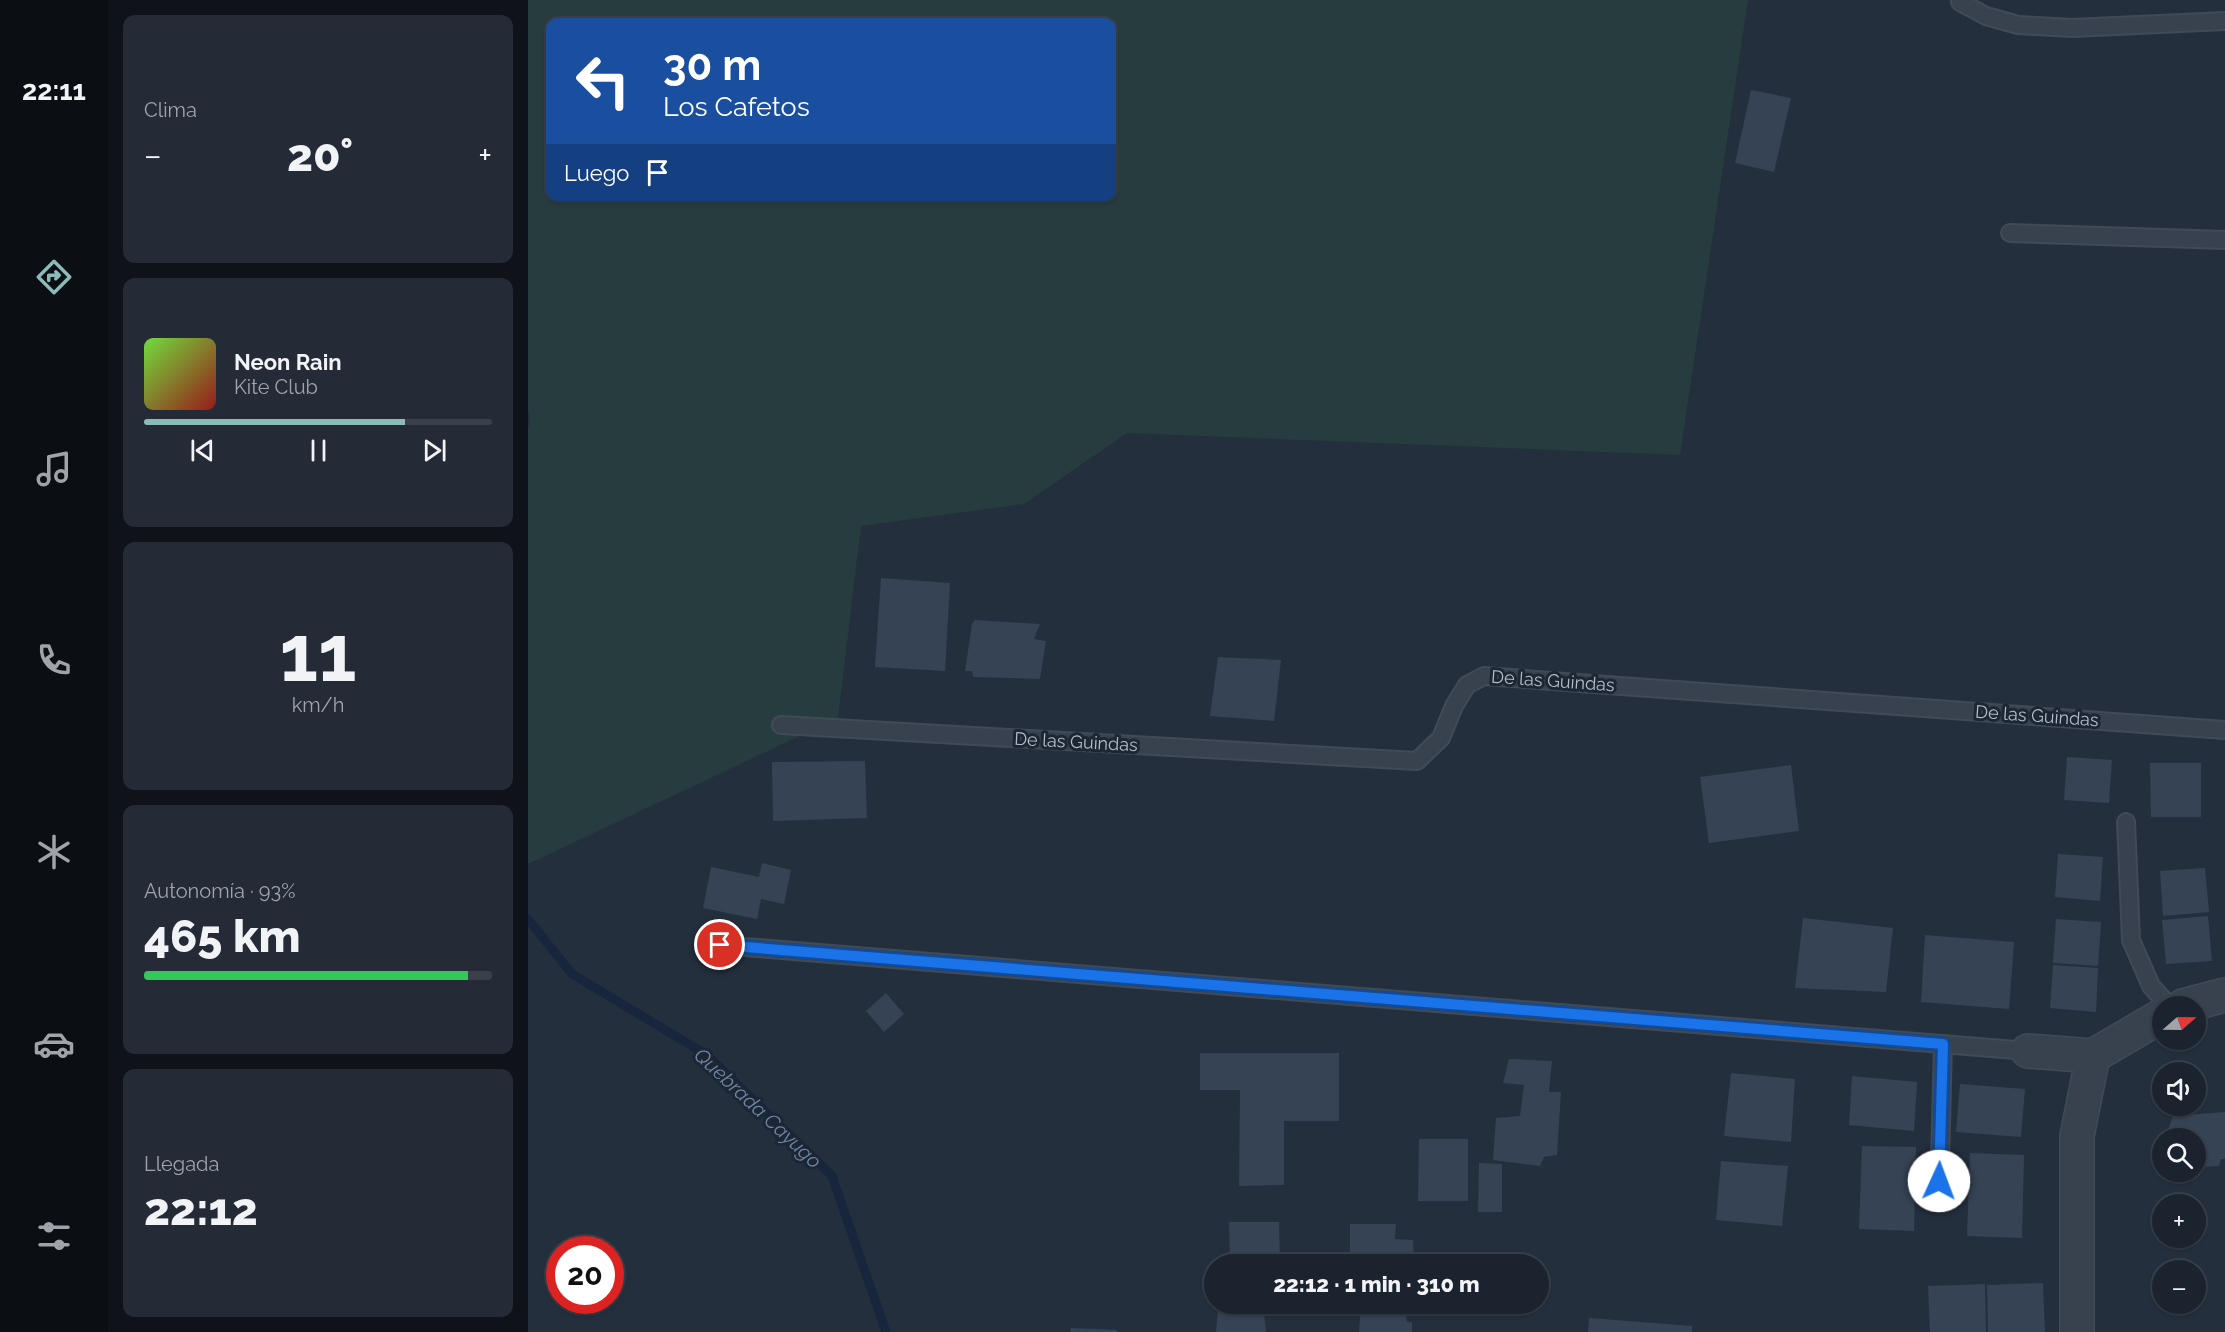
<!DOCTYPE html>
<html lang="es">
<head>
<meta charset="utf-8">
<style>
	:root { --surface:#1b232e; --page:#242b36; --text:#f1f3f6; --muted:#a0a4aa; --line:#39404a; --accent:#8bbbb9 }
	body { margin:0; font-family:Raleway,sans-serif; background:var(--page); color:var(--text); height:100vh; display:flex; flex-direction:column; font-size:22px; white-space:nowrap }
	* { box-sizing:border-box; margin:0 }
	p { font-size:20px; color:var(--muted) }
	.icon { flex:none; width:33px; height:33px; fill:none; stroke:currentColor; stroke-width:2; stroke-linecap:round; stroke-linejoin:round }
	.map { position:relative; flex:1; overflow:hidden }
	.sheet { display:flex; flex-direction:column; gap:15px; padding:15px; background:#0f1319; width:420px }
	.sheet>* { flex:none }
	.hud { position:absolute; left:18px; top:18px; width:570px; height:183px; border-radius:12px; box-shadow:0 2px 4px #0004,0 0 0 2px var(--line); background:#1a4fa0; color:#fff; overflow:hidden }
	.needle { width:39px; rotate:70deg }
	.controls { position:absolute; left:1624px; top:996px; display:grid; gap:12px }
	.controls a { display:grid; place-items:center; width:54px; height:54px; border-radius:50%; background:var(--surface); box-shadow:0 2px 4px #0004,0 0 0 2px var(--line); font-size:30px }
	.speed { position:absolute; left:18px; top:1236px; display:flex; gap:12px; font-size:30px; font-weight:700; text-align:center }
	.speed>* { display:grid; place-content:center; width:78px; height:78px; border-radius:50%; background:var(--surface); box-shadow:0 2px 4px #0004,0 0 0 2px var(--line); line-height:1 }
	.speed .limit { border:9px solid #d22; background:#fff; color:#111 }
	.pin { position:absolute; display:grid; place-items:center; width:51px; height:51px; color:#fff; margin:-26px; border:3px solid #fff; border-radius:50%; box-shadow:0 2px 6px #0007 }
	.me { position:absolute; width:66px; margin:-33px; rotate:2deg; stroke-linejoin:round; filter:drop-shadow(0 0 4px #0008) }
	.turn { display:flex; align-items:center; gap:21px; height:126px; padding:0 18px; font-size:27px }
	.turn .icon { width:78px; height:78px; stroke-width:2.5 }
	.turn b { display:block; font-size:42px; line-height:51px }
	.then { display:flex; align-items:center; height:57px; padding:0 18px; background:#0003; gap:12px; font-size:22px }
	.big { font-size:45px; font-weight:800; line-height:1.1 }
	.sheet .card { flex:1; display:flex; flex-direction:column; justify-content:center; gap:9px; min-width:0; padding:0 21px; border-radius:12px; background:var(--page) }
	.sheet .dial { align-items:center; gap:0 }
	.dial b { font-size:78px; line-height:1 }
	.song { display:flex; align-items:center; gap:18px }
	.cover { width:72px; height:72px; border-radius:9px; background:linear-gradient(135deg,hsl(100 70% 55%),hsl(0 70% 35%)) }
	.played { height:6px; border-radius:3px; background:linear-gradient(90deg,var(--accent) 75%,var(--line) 75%) }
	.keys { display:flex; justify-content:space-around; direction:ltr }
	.heat { display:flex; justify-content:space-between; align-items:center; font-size:33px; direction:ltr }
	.charge { height:9px; border-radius:4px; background:linear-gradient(90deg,#34c759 93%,var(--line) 0) }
	.trip { position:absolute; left:676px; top:1254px; width:345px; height:60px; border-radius:30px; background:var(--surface); box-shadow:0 2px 4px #0004,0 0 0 2px var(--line); font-weight:800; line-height:60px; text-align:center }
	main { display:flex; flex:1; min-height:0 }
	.tabs { display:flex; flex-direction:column; width:108px; justify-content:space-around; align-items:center; background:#0b0e12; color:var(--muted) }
	.tabs .icon { width:42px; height:42px }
	.tabs .on { color:var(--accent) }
	.tabs b { font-size:27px; color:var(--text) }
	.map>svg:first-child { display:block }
	.green { fill:#263c3f; fill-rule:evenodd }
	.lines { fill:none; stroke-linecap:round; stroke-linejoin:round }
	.stream { stroke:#17263c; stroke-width:9 }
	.building { fill:#364354 }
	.service-casing { stroke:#414a57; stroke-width:20 }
	.minor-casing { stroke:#414a57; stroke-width:36 }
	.service { stroke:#38414e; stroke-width:16 }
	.minor { stroke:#38414e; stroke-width:33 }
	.route-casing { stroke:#114b97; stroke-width:15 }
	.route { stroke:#1a73e8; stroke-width:10 }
	.labels { text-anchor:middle; stroke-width:6; stroke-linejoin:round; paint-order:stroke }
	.street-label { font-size:18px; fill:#b4bcc9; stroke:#1d2633 }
	.water-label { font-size:20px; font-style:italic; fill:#6d86a8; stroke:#1d2633 }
</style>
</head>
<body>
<main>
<nav class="tabs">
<b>22:11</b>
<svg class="icon on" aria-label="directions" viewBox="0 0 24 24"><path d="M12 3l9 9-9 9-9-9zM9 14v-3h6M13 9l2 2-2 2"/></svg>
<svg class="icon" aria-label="music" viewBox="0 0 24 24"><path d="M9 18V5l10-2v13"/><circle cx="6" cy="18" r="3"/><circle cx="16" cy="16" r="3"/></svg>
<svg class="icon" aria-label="phone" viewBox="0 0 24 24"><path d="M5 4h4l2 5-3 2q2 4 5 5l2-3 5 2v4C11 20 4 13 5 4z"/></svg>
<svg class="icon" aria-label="climate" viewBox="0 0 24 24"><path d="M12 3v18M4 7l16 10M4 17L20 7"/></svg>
<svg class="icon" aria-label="car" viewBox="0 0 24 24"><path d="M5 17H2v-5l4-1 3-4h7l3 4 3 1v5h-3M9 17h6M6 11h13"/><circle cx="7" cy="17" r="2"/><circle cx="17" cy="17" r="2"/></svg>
<svg class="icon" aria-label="filters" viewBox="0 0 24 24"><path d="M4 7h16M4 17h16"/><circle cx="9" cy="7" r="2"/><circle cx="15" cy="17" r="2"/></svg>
</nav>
<section class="sheet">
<div class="card"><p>Clima</p>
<div class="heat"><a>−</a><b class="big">20°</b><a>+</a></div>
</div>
<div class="card">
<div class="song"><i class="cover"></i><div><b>Neon Rain</b><p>Kite Club</p></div></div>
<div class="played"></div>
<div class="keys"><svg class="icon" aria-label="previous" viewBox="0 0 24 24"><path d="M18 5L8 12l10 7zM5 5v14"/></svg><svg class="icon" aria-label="pause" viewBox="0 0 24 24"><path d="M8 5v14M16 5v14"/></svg><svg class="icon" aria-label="next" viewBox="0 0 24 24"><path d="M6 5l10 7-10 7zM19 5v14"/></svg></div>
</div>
<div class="card dial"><b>11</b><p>km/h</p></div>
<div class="card"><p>Autonomía · 93%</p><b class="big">465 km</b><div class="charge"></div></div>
<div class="card"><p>Llegada</p><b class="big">22:12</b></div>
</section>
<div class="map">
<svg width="1697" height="1332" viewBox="0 0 1697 1332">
	<rect width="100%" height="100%" fill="#242f3e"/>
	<path class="green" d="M0 0H1220L1152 455 599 433 496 504 333 526 310 718 0 864V429L2 418 0 411ZM22 22H584V196H22Z"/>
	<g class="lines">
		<path class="stream" d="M0 919 44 974 179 1055 304 1176 358 1332"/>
	</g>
	<path class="building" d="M1223 90 1263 98 1246 172 1207 163Z
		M353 578 422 583 417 671 347 667Z
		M447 620 512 624 506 639 518 641 512 679 445 677 444 671H437L444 624Z
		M690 657 753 660 746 721 682 716Z
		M1539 757 1584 760 1581 803 1536 800Z
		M337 761 339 818 245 821 244 762Z
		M1622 763H1673V817H1623Z
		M1263 765 1271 831 1181 843 1172 777Z
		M1530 854 1575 857 1572 901 1527 897Z
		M234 863 263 870 256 904 233 899 229 919 175 908 183 867 231 877Z
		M1677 868 1681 912 1635 916 1632 871Z
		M1680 916 1684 961 1638 964 1634 920Z
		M1275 918 1365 928 1358 992 1267 988Z
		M1528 919 1573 922 1570 966 1525 963Z
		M1397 935 1486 942 1481 1009 1393 1002Z
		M1525 965 1570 968 1568 1012 1522 1008Z
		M358 993 376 1014 356 1032 338 1011Z
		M672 1053H811V1121H756V1185L711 1186 712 1090H672Z
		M981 1059 1024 1061 1021 1092H1033L1029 1155 1016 1157 1012 1166 965 1160 968 1118 992 1116 996 1085 975 1083Z
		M1203 1073 1267 1079 1263 1142 1196 1136Z
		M1324 1076 1389 1082 1386 1131 1321 1125Z
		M1432 1084 1497 1089 1493 1137 1428 1132Z
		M1697 1112V1159H1693L1691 1166 1668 1167V1138H1640L1639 1133 1645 1116Z
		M891 1139H940V1201H890Z
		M1334 1146 1388 1147 1386 1231 1331 1229Z
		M1442 1153 1496 1155 1494 1238 1439 1236Z
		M1193 1161 1260 1166 1254 1226 1188 1220Z
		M951 1163 974 1164V1212H950Z
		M701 1222H751L752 1264H691L702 1262Z
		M822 1224H868L867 1239 885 1240 886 1264H822Z
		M1515 1283 1517 1332H1460L1459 1285Z
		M1457 1284 1458 1332H1402L1400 1286Z
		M735 1305 738 1332H688L690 1307Z
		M877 1306 879 1322H884V1332H831L833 1307Z
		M1061 1318 1164 1326V1332H1060Z
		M543 1328 589 1330V1332H542Z"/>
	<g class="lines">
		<defs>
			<path id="service" d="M1432 2 1458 16 1490 25 1544 28 1697 21
				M1482 233 1697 240
				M253 725 889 761 913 738 926 706 939 685 956 676 1697 730
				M1598 822 1603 940 1623 986 1641 1006
				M192 945 1500 1051
				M1411 1203 1415 1044"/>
			<path id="minor" d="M1655 1006 1697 995
				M1500 1051 1565 1056
				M1549 1332V1136L1565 1056 1635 1015"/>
		</defs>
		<use href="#service" class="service-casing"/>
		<use href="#minor" class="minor-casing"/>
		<use href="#service" class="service"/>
		<use href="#minor" class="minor"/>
	</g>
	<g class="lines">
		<defs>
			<path id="route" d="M192 945 1415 1044 1411 1181"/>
		</defs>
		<use href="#route" class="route-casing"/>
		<use href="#route" class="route"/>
	</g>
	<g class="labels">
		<g class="street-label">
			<text transform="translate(1025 681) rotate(4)" y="6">De las Guindas</text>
			<text transform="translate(1509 716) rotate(4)" y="6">De las Guindas</text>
			<text transform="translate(548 742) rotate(3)" y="6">De las Guindas</text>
		</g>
		<g class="water-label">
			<text transform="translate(230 1108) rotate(43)" y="7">Quebrada Cayugo</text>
		</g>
	</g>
</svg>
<div class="controls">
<a><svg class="needle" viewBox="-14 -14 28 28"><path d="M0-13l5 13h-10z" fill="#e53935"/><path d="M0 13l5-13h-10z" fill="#a0a4aa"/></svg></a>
<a><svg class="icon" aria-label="sound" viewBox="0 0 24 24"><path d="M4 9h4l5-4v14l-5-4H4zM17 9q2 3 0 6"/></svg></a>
<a><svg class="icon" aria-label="search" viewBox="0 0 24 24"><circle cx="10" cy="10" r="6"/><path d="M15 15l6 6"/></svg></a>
<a>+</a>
<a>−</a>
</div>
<div class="speed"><div class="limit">20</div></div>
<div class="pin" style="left:192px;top:945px;background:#d93025"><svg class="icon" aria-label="arrive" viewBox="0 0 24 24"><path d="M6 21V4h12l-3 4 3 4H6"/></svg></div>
<svg class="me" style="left:1411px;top:1181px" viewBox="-20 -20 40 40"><circle r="19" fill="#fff"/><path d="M0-13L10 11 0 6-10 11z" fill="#1a73e8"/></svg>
<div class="trip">22:12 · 1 min · 310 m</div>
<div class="hud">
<div class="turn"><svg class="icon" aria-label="left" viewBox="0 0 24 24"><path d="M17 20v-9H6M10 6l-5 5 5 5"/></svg><div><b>30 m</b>Los Cafetos</div></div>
<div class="then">Luego<svg class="icon" aria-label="arrive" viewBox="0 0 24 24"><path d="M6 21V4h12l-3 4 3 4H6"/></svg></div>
</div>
</div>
</main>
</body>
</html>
